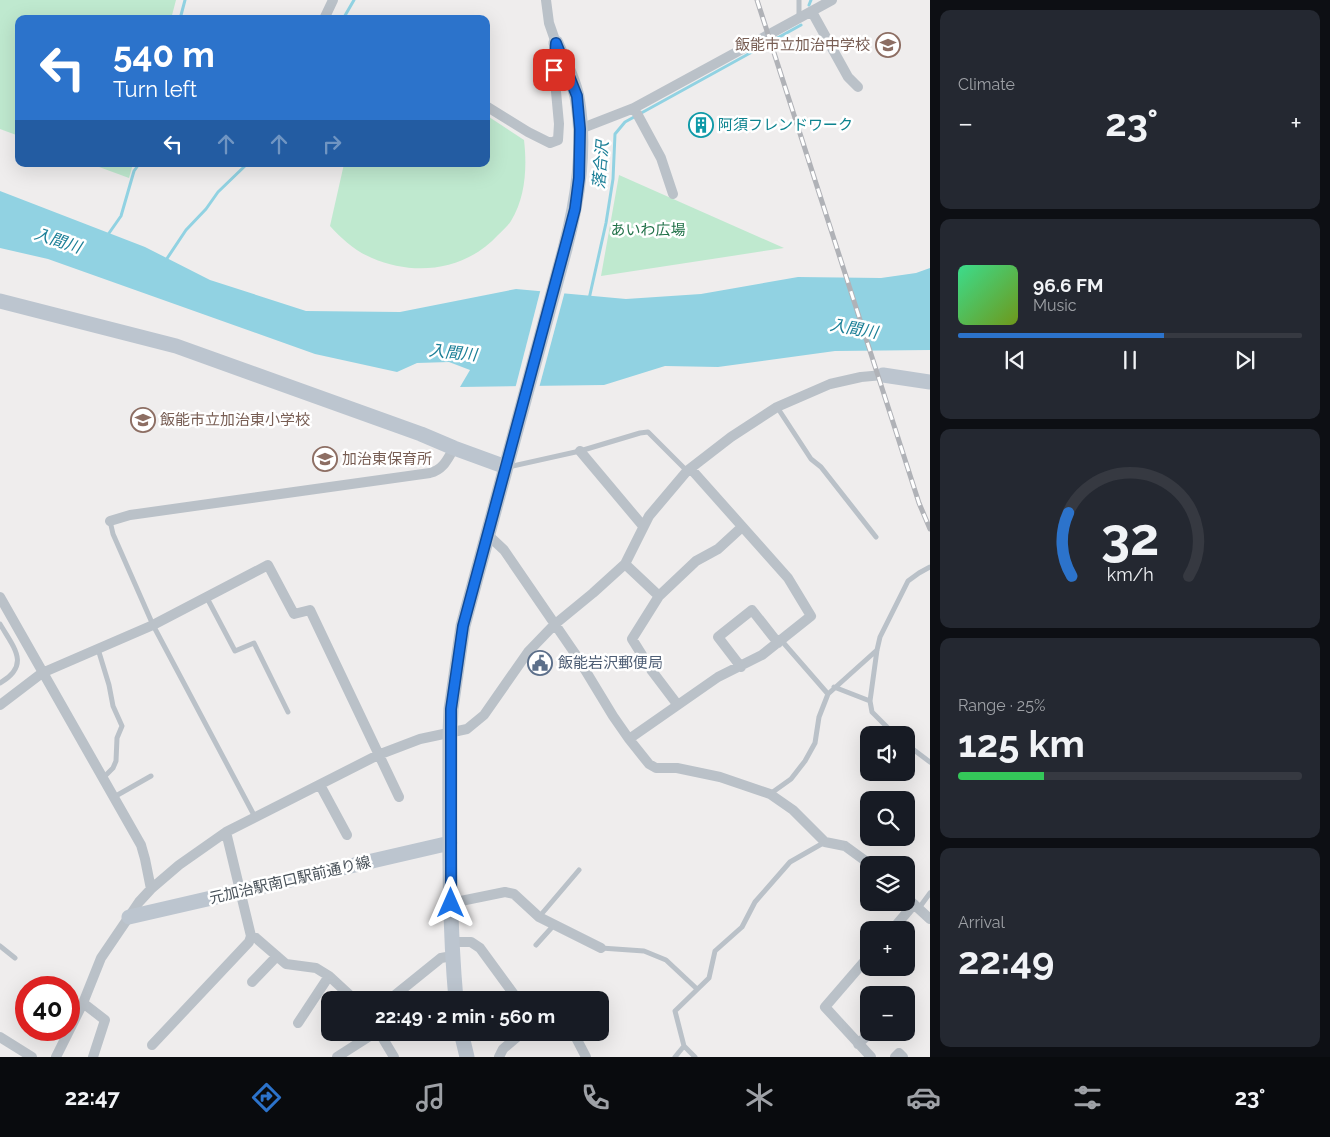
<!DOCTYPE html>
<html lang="en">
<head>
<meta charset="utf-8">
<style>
	:root { --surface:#171b24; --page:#242831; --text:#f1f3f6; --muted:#9ea1a6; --line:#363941; --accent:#2c73cb }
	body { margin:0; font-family:Raleway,"Noto Sans JP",sans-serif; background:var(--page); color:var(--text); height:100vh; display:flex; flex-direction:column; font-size:19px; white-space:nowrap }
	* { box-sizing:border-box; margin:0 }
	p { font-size:16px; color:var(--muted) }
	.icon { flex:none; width:28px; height:28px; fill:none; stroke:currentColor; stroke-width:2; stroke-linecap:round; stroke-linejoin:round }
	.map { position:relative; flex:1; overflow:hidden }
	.side { display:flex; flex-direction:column; gap:10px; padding:10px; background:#0d0f14; width:400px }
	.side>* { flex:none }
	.banner { position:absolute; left:15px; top:15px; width:475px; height:152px; border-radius:10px; box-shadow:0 5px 20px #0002; background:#2c73cb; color:#fff; overflow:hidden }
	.buttons { position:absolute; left:860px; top:726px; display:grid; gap:10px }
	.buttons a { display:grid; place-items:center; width:55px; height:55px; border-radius:10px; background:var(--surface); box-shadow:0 5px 20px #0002; font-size:25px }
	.speed { position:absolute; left:15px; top:976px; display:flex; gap:10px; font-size:25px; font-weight:700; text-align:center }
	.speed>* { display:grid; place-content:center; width:65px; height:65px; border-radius:50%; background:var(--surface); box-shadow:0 5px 20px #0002; line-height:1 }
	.speed .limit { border:8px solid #d22; background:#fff; color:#111 }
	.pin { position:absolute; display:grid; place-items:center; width:42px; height:42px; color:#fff; margin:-21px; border-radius:10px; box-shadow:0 2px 8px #0006 }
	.me { position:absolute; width:55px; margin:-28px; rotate:0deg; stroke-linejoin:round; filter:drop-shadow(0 0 4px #0008) }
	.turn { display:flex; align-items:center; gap:18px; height:105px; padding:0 15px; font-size:22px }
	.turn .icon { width:65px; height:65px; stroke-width:2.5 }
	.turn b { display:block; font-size:35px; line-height:42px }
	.lanes { display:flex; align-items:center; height:48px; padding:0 15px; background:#0003; justify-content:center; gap:25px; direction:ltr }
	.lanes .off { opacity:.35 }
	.big { font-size:38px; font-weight:700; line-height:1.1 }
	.side .tile { flex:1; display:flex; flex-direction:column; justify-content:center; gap:8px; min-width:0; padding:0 18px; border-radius:10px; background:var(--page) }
	.side .dial { align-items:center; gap:0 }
	.dial svg { height:130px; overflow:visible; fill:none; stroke:var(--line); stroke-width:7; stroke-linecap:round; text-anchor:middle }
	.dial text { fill:var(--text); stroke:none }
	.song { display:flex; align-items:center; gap:15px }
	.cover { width:60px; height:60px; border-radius:8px; background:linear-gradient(135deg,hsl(150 70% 55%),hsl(80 70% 35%)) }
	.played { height:5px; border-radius:2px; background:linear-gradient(90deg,var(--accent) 60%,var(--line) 60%) }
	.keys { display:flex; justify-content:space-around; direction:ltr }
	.heat { display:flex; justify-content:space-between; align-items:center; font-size:28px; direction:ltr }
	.charge { height:8px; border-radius:4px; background:linear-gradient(90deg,#34c759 25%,var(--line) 0) }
	.trip { position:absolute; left:321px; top:991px; width:288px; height:50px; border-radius:10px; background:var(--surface); box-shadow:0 5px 20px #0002; font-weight:700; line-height:50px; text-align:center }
	.dock { display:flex; height:80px; justify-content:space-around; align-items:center; background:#090b0e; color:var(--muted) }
	.dock .icon { width:35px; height:35px }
	.dock .active { color:var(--accent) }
	.dock b { font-size:22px; color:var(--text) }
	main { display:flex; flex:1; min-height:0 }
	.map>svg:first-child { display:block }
	.green { fill:#bfe9cf }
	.water { fill:#91d2e2 }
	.pier { fill:#efeded }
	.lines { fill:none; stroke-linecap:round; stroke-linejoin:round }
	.stream { stroke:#91d2e2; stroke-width:3 }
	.lane { stroke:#bac1c8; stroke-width:5 }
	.street { stroke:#bac1c8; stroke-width:10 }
	.secondary { stroke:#bcc5cf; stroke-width:15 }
	.rail-casing { stroke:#b0b2b7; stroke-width:5 }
	.rail { stroke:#fff; stroke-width:3; stroke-dasharray:9; stroke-linecap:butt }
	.route-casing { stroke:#114b97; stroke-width:12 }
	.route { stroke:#1a73e8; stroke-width:9 }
	.labels { text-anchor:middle; stroke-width:5; stroke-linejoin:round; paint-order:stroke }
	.education-label { font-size:15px; fill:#785e54; stroke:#fff; text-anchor:start }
	.culture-label { font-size:15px; fill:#0d838f; stroke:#fff; text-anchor:start }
	.park-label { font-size:15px; fill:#207148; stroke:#fff }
	.service-label { font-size:15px; fill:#4e5e75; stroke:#fff; text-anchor:start }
	.street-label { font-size:15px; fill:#475058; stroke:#fff }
	.water-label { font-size:16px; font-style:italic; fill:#1b7f97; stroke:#fff }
</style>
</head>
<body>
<main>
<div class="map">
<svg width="930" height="1057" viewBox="0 0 930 1057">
	<rect width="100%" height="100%" fill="#efeded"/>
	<path class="green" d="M0 0H176L171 19H19V136L0 129Z
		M486 115 524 140C527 166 526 197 511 221 508 226 502 231 498 235 466 270 416 277 372 258 355 251 342 239 330 226L344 164H486Z
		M91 164H133L129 178Z
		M619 175 784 248 601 276Z"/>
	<path class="water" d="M0 191 145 247 210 280 306 311 400 312 516 289 626 299 701 294 798 277 881 278 916 273 930 268V350L835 351 718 367 665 366 604 385 460 387 470 370 449 362 417 363 397 372 315 354 48 259 0 248Z"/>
	<path class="pier" d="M541 288 565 291 539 388 515 389Z"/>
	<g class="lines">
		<path class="stream" d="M809 5 811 0
			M180 19 185 0
			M343 19 354 0
			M107 236 121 216 134 171 139 164
			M166 260 186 230 206 209 218 192 247 164
			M589 299 606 223 613 179 615 134 625 122 801 25"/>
		<path class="lane" d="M799 0V19
			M777 407 811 459 821 467 876 537
			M508 467 580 451 640 433 648 432 687 471
			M110 521 113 534 153 625 255 817
			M207 598 235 651 254 643 288 712
			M0 624C14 648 31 665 0 683
			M781 640 828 694
			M98 649 109 685 113 706 122 726 117 738 116 761 113 768 103 778
			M834 687 870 701
			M895 735 872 712 870 701 877 650 880 637 908 581 919 573 930 567
			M906 744 930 762
			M770 794 791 779 805 761 815 743 819 717 828 694 877 650
			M114 797 151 776
			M919 908 930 893
			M539 917 579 870
			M536 945 554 925
			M0 946 15 958
			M601 948 644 951 666 960 697 989
			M684 1046 695 1057
			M675 1057 684 1046 675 1011 709 978 715 951 742 927 755 902 790 862 825 842"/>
		<path class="street" d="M812 12 848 77 858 87
			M324 19 333 0
			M486 106 528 132 550 143 558 140 559 124 554 70 556 43 549 23 546 0
			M634 108 661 158 673 194
			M580 129 634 108 832 0
			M580 451 643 526
			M110 521 130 515 430 473C443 470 447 460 454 448
			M488 535 504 550 576 655 613 716 629 739 649 764 656 768H677L720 777 770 794 793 810 825 842 845 846 871 865
			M625 564 659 596 696 561 718 549 742 527
			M659 596 632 639 652 671 677 704
			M0 597 141 845 145 859 151 889
			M741 667 718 637 752 610 778 643
			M0 705 42 673 153 625 268 565 294 614 310 610 399 797
			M629 739 718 677 762 655 811 616 788 578 691 469
			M320 785 347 835
			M906 897 930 919
			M451 903 505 892 514 894 539 917 601 948
			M892 930 914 904
			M251 936 256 938 286 964 316 968 329 976 355 1000
			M452 942H471L480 948 518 1000
			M869 956 825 1007 871 1057
			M252 982 277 956
			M389 1000 441 958 452 956
			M83 1003 105 1020 93 1057
			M298 1023 329 976
			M379 1032 394 1057
			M573 1032 586 1057
			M0 1037 32 1057
			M858 1044 871 1032
			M152 1045 249 942 251 936 226 832
			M56 1057 83 1003 101 958 139 902 151 889 179 865 226 832 378 755 420 739 467 729 484 715 528 652 554 625 593 593 625 564 649 516 687 471 731 437 777 407 830 384 861 377 883 375
			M337 1057 376 1032
			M499 1057 503 1049 523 1032
			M895 1057 899 1053 903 1057"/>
		<path class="secondary" d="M0 301 176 346 421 434 454 448 506 467
			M883 375 930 382
			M129 917 450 843
			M456 1000C448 911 450 822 450 733L451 709 463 626 565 249C578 199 586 148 577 97 573 78 563 60 556 43
			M461 1032 467 1057"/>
		<defs>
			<path id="rail" d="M757 0 919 503 930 529"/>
		</defs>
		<use href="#rail" class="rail-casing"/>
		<use href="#rail" class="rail"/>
	</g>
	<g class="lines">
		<defs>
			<path id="route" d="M451 903V709L463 626 568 236 575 209 579 178 580 129 577 96 556 43 554 70"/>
		</defs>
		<use href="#route" class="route-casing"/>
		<use href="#route" class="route"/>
	</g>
	<defs>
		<symbol id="school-ring" viewBox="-11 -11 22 22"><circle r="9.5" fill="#fff" stroke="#8d6e63" stroke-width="1.5"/><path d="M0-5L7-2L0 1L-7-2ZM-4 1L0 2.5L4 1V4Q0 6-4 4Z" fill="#8d6e63"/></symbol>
		<symbol id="building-ring" viewBox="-11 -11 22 22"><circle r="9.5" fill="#fff" stroke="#0f9aa8" stroke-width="1.5"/><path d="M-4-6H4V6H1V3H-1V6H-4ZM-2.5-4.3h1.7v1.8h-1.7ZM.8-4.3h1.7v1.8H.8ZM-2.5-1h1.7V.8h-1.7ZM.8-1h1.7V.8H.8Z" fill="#0f9aa8"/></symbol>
		<symbol id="civic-ring" viewBox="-11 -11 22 22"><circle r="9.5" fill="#fff" stroke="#5c6f8a" stroke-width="1.5"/><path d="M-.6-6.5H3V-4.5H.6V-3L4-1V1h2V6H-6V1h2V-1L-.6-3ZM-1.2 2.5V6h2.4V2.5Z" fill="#5c6f8a"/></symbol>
	</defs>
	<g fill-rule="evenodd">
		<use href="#school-ring" x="874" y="31" width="28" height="28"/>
		<use href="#building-ring" x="687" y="111" width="28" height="28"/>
		<use href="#school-ring" x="129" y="406" width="28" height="28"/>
		<use href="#school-ring" x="311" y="445" width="28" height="28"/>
		<use href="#civic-ring" x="526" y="649" width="28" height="28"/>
	</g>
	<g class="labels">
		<g class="education-label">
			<text x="870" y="50" text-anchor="end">飯能市立加治中学校</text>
			<text x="160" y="425">飯能市立加治東小学校</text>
			<text x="342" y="464">加治東保育所</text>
		</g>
		<g class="culture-label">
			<text x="718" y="130">阿須フレンドワーク</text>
		</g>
		<g class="park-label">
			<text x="648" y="235">あいわ広場</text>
		</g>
		<g class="service-label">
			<text x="558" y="668">飯能岩沢郵便局</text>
		</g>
		<g class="street-label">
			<text transform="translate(290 880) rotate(-13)" y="5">元加治駅南口駅前通り線</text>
		</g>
		<g class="water-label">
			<text transform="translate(600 165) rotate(-85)" y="6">落合沢</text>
			<text transform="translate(58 240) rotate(18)" y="6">入間川</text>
			<text transform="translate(854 328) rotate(10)" y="6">入間川</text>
			<text transform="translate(453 352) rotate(6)" y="6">入間川</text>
		</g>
	</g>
</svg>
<div class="buttons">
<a><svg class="icon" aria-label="sound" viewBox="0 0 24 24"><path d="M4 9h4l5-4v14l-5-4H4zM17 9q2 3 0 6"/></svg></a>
<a><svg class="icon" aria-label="search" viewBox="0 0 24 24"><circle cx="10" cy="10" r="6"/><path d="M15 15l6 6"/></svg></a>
<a><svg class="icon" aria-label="layers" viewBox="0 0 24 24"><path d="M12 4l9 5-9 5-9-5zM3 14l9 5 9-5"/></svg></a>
<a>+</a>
<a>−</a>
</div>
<div class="speed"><div class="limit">40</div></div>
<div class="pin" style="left:554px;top:70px;background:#d93025"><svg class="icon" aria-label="arrive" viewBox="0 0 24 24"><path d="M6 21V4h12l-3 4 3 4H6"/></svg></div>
<svg class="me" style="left:451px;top:903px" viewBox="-20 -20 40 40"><path d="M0-17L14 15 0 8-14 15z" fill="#1a73e8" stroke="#fff" stroke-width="4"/></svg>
<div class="trip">22:49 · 2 min · 560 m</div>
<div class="banner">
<div class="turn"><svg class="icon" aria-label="left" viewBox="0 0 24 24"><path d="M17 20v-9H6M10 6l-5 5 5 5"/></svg><div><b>540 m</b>Turn left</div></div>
<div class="lanes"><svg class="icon" aria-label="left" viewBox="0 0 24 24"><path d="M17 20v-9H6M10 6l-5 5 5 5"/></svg><svg class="icon off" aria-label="ahead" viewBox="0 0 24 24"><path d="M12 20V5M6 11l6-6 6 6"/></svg><svg class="icon off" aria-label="ahead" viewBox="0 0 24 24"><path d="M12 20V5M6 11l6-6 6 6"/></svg><svg class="icon off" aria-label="right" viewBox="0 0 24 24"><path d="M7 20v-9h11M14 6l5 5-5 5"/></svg></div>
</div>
</div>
<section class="side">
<div class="tile"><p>Climate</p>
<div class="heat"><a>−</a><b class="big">23°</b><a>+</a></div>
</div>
<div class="tile">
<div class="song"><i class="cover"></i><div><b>96.6 FM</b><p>Music</p></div></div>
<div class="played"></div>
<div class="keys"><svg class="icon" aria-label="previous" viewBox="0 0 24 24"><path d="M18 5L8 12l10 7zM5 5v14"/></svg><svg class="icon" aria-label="pause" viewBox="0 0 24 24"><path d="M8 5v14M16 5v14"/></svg><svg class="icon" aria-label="next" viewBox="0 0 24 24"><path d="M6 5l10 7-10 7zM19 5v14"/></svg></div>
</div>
<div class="tile dial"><svg viewBox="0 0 100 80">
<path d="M14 69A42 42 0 1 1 86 69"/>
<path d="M14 69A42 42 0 0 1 12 30" stroke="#2c73cb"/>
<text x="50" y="56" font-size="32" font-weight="700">32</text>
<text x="50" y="72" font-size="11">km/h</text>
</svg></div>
<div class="tile"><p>Range · 25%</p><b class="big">125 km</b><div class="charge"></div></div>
<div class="tile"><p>Arrival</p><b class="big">22:49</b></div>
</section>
</main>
<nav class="dock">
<b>22:47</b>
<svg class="icon active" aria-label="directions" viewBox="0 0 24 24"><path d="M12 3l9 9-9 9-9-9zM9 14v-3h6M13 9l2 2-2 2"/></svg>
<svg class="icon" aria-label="music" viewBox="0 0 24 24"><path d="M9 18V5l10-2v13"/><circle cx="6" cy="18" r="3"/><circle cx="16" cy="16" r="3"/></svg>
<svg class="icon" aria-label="phone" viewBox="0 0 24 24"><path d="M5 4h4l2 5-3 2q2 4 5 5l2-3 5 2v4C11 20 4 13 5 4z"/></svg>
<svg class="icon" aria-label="climate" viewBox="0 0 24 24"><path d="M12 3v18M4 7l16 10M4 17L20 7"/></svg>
<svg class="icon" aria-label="car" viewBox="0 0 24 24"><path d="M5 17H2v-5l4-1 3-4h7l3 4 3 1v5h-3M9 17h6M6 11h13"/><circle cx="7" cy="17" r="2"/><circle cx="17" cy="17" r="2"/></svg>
<svg class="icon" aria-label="filters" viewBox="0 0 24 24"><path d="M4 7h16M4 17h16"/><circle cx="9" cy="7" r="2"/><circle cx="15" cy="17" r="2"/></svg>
<b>23°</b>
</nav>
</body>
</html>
